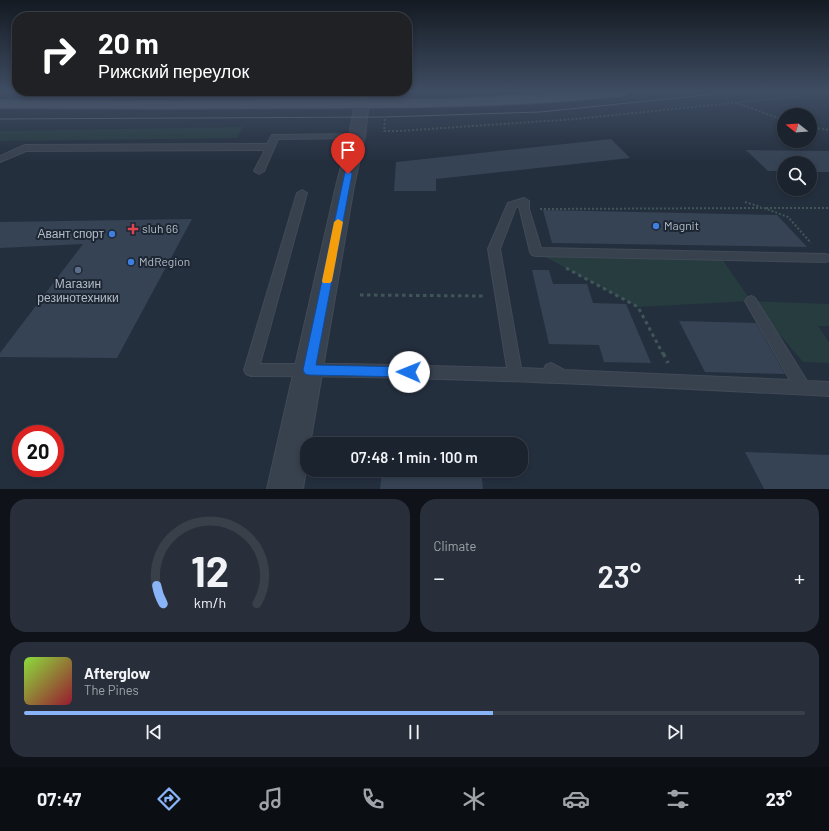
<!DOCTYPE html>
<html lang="en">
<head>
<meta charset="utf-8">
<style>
	:root { --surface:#1b232e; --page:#282f3a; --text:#f1f3f6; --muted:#a0a4aa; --line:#39404a; --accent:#8ab4f8 }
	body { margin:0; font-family:Barlow,sans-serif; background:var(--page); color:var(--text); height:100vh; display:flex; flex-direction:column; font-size:15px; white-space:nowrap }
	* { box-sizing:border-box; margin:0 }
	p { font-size:13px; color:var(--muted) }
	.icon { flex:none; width:22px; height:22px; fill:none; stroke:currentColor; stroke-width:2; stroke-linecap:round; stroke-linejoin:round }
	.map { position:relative; height:489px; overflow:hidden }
	.sheet { display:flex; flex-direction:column; gap:10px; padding:10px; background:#0f1319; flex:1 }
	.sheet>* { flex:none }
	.top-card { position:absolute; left:12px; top:12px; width:400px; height:84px; border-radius:16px; box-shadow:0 2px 6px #0003,0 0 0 1px var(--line); background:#202124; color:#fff; overflow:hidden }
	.needle { width:26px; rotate:287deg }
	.fabs { position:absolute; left:777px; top:108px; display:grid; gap:8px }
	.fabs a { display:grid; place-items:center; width:40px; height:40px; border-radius:50%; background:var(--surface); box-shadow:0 2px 6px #0003,0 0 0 1px var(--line); font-size:20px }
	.speed { position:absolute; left:12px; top:425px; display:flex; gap:8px; font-size:20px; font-weight:700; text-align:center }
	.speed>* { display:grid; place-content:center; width:52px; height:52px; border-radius:50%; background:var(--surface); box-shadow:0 2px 6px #0003,0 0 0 1px var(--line); line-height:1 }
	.speed .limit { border:6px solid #d22; background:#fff; color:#111 }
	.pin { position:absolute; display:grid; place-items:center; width:34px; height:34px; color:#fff; margin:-41px -17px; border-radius:50% 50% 50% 0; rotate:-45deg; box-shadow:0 0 4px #0007 }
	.pin .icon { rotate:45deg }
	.me { position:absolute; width:44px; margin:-22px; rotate:271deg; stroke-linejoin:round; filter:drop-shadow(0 0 3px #0008) }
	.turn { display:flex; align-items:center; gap:14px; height:84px; padding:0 20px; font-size:18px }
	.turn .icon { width:52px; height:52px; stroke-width:2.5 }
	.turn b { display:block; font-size:28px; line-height:34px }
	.big { font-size:30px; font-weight:600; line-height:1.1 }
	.sheet .card { flex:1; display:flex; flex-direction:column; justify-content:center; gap:6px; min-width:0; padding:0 14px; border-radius:16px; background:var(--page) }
	.sheet .dial { align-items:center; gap:0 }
	.dial svg { height:104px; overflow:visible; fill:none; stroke:var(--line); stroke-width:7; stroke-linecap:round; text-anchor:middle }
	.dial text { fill:var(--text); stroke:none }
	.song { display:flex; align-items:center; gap:12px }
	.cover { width:48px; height:48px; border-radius:6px; background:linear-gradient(135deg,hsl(90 70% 55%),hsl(350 70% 35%)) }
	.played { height:4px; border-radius:2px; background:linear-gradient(90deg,var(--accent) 60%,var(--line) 60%) }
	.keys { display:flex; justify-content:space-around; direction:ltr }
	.heat { display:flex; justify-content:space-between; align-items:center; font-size:22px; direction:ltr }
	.sheet .tiles { flex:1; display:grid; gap:10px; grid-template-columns:1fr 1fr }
	.card:last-child { grid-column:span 2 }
	.trip { position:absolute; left:300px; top:437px; width:228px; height:40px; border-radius:16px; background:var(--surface); box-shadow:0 2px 6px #0003,0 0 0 1px var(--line); font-weight:600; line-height:40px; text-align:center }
	.menu { display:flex; height:64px; justify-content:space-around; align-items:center; background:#0b0e12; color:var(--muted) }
	.menu .icon { width:28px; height:28px }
	.menu .current { color:var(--accent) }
	.menu b { font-size:18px; color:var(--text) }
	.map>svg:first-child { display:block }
	.green { fill:#263c3f }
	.building { fill:#364354 }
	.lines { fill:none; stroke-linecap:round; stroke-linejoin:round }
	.lane-casing { stroke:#414a57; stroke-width:2 }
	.street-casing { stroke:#414a57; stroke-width:2 }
	.primary-casing { stroke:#414a57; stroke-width:2 }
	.path-far2 { stroke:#3f5557; stroke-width:2; stroke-dasharray:2 2; stroke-linecap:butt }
	.path-far1 { stroke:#3f5557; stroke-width:3; stroke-dasharray:3.5 3.5; stroke-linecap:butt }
	.path { stroke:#3f5557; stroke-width:3.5; stroke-dasharray:4.5 4.5; stroke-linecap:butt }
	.lane { fill:#38414e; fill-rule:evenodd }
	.street { fill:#38414e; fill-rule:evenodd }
	.primary { fill:#56606e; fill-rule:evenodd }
	.tram { stroke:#5a6575; stroke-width:1 }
	.route { fill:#1a73e8; stroke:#114b97 }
	.slow { fill:#f59e0b }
	.shop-dot { fill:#3f7fe0; stroke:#1d2633; stroke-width:1.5 }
	.health-dot { fill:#e0444e; stroke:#1d2633; stroke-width:1.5 }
	.service-dot { fill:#5c6f8a; stroke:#1d2633; stroke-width:1.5 }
	.labels { text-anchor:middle; stroke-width:4; stroke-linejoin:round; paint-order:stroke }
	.poi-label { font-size:12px; fill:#b4bcc9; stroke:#1d2633; text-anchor:start }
</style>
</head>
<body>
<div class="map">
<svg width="829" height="489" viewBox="0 0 829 489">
	<rect width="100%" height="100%" fill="#242f3e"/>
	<path class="green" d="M243 127 237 138 0 141V131Z
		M536 252 720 256 751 301 829 304V326H818L829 342V363L803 362 751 301 638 307Z"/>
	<path class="building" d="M611 139 630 158 436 179V191H394L396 162Z
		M746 150 829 151V172H810V163H784V171H768Z
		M543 210 777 215 807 247 552 243Z
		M192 219 117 358 0 357V353L83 244 0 248V222Z
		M532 270H549L553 284H587L593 303 626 304 651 363 604 362 599 345 549 344Z
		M679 321 756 323 785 374 705 372Z
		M745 452 829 455V489H764Z
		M382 470H481L483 489H380Z"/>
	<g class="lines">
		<defs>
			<path id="lane" d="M358 92H365L366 94 365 105H359L358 103 359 94Z
				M357 134 361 136 360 138 278 139 264 171 259 174 254 171 265 150 26 151 0 162V156L25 145 267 144 272 135H275Z
				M302 190 307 193 260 364H349L507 368 488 249 508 203 524 198 529 201V209L541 248 825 254 829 255V261L825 262 536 256 532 255 530 252 519 206 516 207 500 249 521 368 544 369 546 365 551 363 564 370 790 380 745 301 747 298 751 296 755 298 807 381 829 382V396C636 386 444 376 251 376L246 374 244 370 297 193Z"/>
			<path id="street" d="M362 99 367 100 369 103 365 136 354 186 310 444H307V463L303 489H267L336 186 349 136 355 103 357 100Z"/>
			<path id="primary" d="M575 92H627L625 95 620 96C520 107 419 108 318 108 212 109 106 109 0 108V100L153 101 448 99Z"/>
		</defs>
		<use href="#lane" class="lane-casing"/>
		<use href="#street" class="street-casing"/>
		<use href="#primary" class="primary-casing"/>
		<path class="path-far2" d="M736 103 784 120
			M385 119 384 131H399L576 119 829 93
			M810 127 829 130
			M745 202 761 207
			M766 208H829
			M540 209 764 208 788 217 811 243"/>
		<path class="path-far1" d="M566 268 638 307 663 354
			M360 295 486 296"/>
		<path class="path" d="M663 353 668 363"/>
		<use href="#lane" class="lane"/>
		<use href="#street" class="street"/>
		<use href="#primary" class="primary"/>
		<path class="tram" d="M0 119 385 117 540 112 736 92"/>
	</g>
	<linearGradient id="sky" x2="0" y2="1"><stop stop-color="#141a22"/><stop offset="0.57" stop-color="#3f4d63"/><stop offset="1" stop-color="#3f4d63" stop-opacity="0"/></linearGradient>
	<rect width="829" height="161" fill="url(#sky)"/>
	<path class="route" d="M345 172H351L352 174 316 365 409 367 414 368 415 372 414 376 409 377 309 375 305 374 303 370Z"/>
	<path class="slow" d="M338 219 343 222 332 281 330 283H323L322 281 334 222Z"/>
	<g class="shop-dot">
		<circle cx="656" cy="226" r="4"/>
		<circle cx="112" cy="234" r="4"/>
		<circle cx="131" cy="262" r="4"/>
	</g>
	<path class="health-dot" d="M131 223h4v4h4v4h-4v4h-4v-4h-4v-4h4z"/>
	<circle class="service-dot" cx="78" cy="270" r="4"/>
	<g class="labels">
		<g class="poi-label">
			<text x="664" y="230">Magnit</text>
			<text x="142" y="233">sluh 66</text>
			<text x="104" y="238" text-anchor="end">Авант спорт</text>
			<text x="139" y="266">MdRegion</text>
			<text x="78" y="288" text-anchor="middle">Магазин<tspan x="78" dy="14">резинотехники</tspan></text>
		</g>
	</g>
</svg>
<div class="fabs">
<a><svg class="needle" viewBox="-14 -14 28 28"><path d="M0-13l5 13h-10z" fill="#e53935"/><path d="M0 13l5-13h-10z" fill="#a0a4aa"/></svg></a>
<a><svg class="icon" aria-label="search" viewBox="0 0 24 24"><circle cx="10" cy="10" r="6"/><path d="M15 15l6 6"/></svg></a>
</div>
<div class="speed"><div class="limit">20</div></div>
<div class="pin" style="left:348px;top:174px;background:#d93025"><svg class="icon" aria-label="arrive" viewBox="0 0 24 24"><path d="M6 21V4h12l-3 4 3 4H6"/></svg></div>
<svg class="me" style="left:409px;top:372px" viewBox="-20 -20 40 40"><circle r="19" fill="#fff"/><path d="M0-13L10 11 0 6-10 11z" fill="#1a73e8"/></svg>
<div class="trip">07:48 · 1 min · 100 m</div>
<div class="top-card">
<div class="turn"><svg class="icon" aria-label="right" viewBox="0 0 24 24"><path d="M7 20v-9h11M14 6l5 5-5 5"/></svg><div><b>20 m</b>Рижский переулок</div></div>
</div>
</div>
<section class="sheet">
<div class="tiles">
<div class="card dial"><svg viewBox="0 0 100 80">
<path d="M14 69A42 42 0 1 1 86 69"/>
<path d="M14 69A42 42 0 0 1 9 55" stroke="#8ab4f8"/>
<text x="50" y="56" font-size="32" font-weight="700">12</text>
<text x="50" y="72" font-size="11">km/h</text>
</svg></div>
<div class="card"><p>Climate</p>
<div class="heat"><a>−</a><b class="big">23°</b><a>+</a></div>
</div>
<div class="card">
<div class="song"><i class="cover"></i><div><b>Afterglow</b><p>The Pines</p></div></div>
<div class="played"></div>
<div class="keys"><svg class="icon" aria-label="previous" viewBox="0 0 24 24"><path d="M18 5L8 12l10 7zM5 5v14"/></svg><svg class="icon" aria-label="pause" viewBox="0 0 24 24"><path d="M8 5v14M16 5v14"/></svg><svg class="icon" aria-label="next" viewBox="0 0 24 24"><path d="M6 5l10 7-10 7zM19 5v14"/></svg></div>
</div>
</div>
</section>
<nav class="menu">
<b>07:47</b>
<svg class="icon current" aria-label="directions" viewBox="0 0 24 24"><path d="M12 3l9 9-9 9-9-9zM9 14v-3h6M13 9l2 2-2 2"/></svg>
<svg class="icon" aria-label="music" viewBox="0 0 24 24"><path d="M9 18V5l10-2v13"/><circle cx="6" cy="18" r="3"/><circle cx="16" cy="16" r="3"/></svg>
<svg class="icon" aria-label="phone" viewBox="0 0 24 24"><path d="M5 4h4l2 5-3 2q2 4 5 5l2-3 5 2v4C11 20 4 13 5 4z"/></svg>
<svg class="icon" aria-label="climate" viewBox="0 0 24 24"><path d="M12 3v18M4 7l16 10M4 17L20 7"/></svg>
<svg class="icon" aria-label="car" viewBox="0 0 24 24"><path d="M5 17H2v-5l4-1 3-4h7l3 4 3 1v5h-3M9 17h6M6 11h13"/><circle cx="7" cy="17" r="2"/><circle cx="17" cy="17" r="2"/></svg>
<svg class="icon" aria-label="filters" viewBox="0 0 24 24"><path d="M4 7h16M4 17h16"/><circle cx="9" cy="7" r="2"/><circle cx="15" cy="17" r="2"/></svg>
<b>23°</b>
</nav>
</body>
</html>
